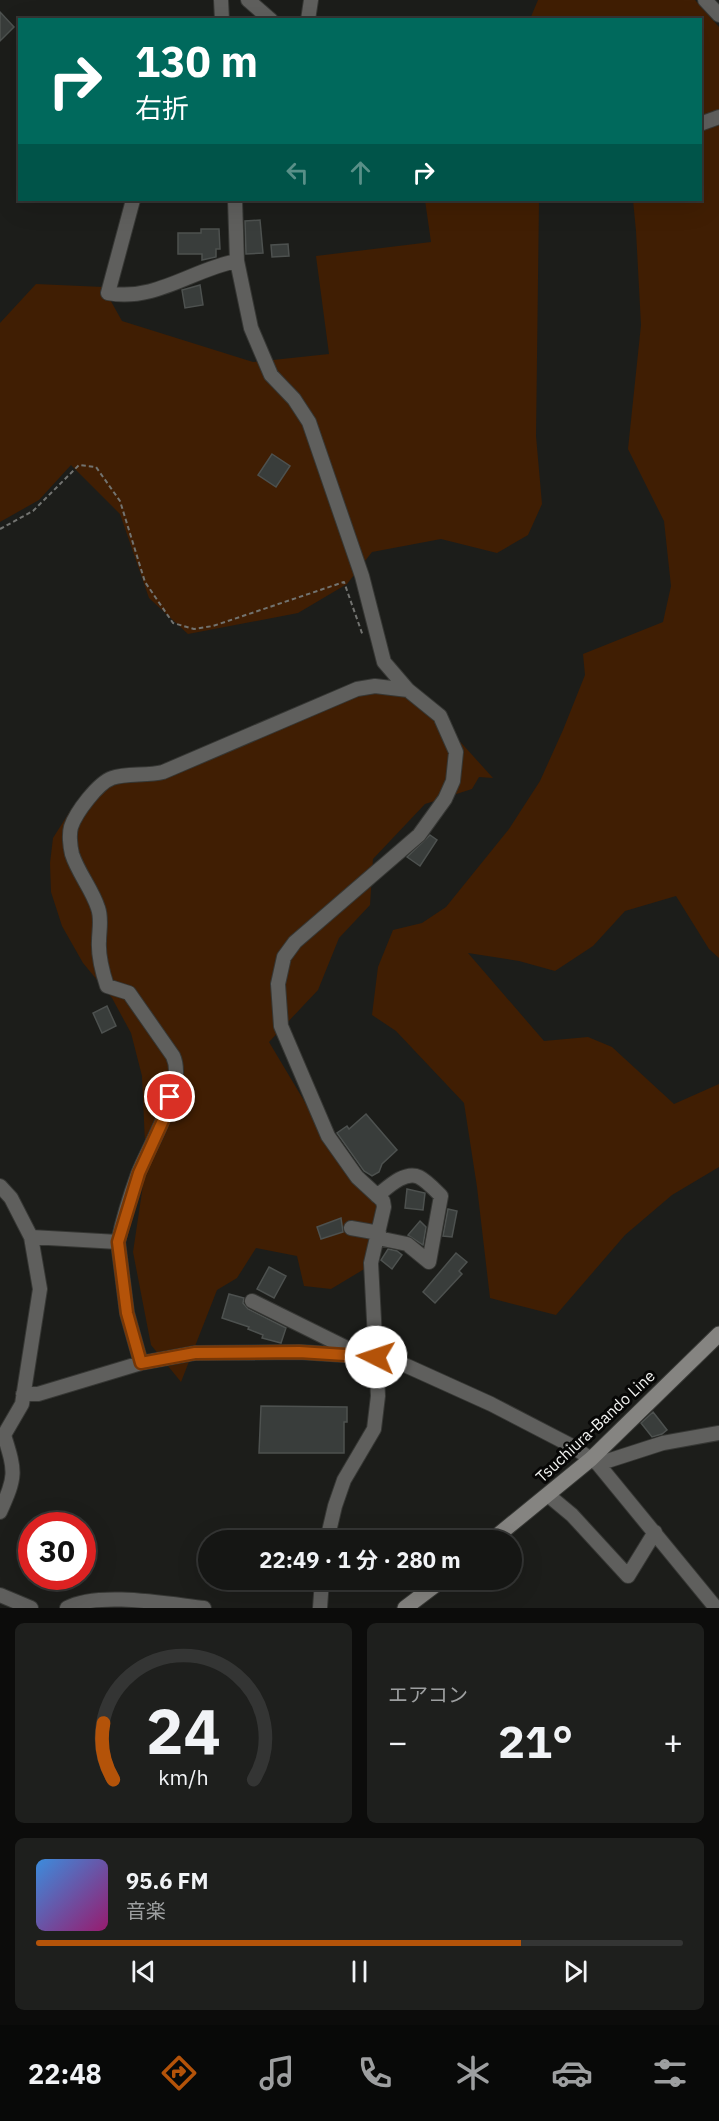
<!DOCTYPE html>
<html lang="ja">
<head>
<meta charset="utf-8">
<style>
	:root { --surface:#151614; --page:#1e1f1d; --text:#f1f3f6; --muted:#9d9fa0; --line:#343534; --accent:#b45309 }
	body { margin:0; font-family:"IBM Plex Sans","Noto Sans JP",sans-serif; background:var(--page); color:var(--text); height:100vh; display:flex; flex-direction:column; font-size:22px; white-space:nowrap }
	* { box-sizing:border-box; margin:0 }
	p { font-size:20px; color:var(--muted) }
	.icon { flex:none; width:33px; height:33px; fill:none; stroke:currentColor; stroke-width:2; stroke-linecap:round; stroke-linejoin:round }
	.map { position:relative; height:1608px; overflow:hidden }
	.drawer { display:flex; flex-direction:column; gap:15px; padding:15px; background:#0c0c0b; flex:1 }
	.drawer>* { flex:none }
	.top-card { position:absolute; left:18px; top:18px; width:684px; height:183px; border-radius:0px; box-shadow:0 6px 24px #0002,0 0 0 2px var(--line); background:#00695c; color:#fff; overflow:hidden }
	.speed { position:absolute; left:18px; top:1512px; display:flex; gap:12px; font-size:30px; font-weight:700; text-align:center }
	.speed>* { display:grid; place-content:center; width:78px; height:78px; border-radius:50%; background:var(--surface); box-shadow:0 6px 24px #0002,0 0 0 2px var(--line); line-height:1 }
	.speed .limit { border:9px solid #d22; background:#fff; color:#111 }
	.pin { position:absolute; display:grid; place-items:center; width:51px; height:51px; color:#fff; margin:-26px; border:3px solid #fff; border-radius:50%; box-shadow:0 2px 6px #0007 }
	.me { position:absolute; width:66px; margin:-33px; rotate:274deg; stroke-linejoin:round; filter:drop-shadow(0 0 4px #0008) }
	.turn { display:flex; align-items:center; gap:21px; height:126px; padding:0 18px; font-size:27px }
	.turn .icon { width:78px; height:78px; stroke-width:2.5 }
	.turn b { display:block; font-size:42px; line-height:51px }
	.lanes { display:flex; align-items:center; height:57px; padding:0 18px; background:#0003; justify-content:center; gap:30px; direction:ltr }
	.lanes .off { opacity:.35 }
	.big { font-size:45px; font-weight:700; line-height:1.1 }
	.drawer .tile { flex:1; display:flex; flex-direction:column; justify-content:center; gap:9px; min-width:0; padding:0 21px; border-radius:9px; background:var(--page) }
	.drawer .dial { align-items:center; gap:0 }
	.dial svg { height:156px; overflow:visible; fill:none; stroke:var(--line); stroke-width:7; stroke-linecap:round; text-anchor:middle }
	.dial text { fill:var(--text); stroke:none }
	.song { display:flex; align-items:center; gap:18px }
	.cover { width:72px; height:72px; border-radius:9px; background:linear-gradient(135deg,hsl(210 70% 55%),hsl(320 70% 35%)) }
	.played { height:6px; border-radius:3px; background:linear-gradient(90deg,var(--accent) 75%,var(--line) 75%) }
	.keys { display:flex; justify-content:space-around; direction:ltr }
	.heat { display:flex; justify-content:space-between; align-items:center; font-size:33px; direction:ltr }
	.drawer .tiles { flex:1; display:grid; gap:15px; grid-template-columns:1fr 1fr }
	.tile:last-child { grid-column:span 2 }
	.trip { position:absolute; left:198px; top:1530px; width:324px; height:60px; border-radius:30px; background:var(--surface); box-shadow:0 6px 24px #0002,0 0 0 2px var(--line); font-weight:700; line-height:60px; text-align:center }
	.dock { display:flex; height:96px; justify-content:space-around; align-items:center; background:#080908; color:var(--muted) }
	.dock .icon { width:42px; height:42px }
	.dock .current { color:var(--accent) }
	.dock b { font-size:27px; color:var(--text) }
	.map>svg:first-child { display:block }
	.green { fill:#401e03 }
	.building { fill:#393d3b; stroke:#4d514f; stroke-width:1.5 }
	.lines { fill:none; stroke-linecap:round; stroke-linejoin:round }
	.minor-casing { stroke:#363734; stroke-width:16 }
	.secondary-casing { stroke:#363734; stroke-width:17 }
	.path { stroke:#727370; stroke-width:2; stroke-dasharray:4.5 3; stroke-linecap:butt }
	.minor { stroke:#5f5f5d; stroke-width:14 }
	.secondary { stroke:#858481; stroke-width:15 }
	.route-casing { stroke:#753606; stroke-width:15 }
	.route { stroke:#b45309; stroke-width:10 }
	.labels { text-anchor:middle; stroke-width:6; stroke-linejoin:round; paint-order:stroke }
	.street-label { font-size:16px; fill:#f3f4f2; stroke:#070706 }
</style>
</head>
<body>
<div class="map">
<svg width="719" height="1608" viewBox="0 0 719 1608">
	<rect width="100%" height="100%" fill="#1c1d1a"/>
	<path class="green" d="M538 0H695L719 27V958L709 949 676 896 625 911 593 946 555 971 519 961 468 953 544 1041 588 1037 612 1047 674 1104 719 1084V1167L672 1195 625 1235 556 1315 490 1298 477 1187 464 1103 396 1031 372 1015 378 967 393 930 422 923 446 907 509 829 540 781 563 730 585 675 583 654 663 622 671 586 664 521 628 449 641 325 636 231 633 200H700V20L530 19Z
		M425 200H539L536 436 542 504 528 535 497 553 441 539 372 552 347 584 298 613 188 634 149 598 120 514 71 465 39 500 0 522V323L36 284 103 287 122 321 253 362 329 354 316 256 431 242Z
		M362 693H407L426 704 493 778 479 777 472 789 425 804 373 859 370 905 339 938 318 990 269 1042 309 1109 325 1143 354 1182 378 1206 366 1268 331 1289 304 1286 297 1256 256 1248 237 1278 217 1290 181 1382 151 1345 133 1252 146 1165 142 1076 131 1033 112 998 83 963 62 926 51 892 50 863 53 838 72 808 99 789Z"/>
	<path class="building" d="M0 12 14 27 0 41Z
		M260 220 263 253 246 254 245 221Z
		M201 229H219L220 249H216V257L202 260V254H178V233H201Z
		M288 244 289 256 272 257 271 245Z
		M200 285 203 305 185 308 182 290Z
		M272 454 290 466 276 487 258 475Z
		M430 835 437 840 420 866 407 857Z
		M107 1006 116 1026 102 1033 93 1013Z
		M366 1114 397 1150 382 1164 379 1172 372 1176 364 1171 337 1133 347 1126 349 1129Z
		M407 1189 425 1193 423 1210 405 1208Z
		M448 1209 457 1211 452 1237 443 1236Z
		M341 1218 343 1232 321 1239 317 1227Z
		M420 1221 426 1227 423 1245 408 1235Z
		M388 1249 397 1251 402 1255 392 1269 381 1260Z
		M456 1253 467 1262 459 1271 462 1274 435 1303 423 1292Z
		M269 1267 286 1276 274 1298 257 1289Z
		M229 1294 244 1298 243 1303 248 1309 286 1328 281 1343 262 1338 263 1335 248 1329 249 1327 222 1318Z
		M261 1406 347 1407V1422H344V1453H259Z
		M653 1412 667 1430 662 1434 652 1437 641 1423Z"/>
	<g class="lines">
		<defs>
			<path id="minor" d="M221 0 222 20
				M248 0 271 20
				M705 0 719 15
				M308 20 311 0
				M700 124 719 117
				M133 200 108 293C155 302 193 269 237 261
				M235 200 237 261 251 328 271 375 294 399 309 422 362 576 384 662 408 690 440 716 456 752 453 781 445 799 419 835 295 942 284 957 278 984 281 1026 328 1136 357 1177 383 1201 384 1207 371 1263 378 1396 374 1429 344 1480 335 1506 327 1540
				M0 1186 11 1198 31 1237 40 1289 22 1404 4 1435C16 1473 16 1476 0 1512
				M377 1196C387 1188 405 1170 419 1177 427 1181 435 1190 441 1196L429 1262 407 1244 378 1238
				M351 1228 379 1233
				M31 1237 118 1242C123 1219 130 1196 138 1174 149 1145 187 1086 173 1056L129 993 107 986C102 971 98 956 99 941 99 930 102 919 98 908 92 889 78 873 72 854 70 846 69 834 71 827 76 812 98 783 112 778 126 773 147 776 163 772L357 689 375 686 408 690
				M118 1242 127 1313 141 1363
				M252 1301 359 1354
				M23 1394H38L141 1363 195 1353 299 1352 376 1357 407 1366 491 1404 572 1446 598 1464 716 1608
				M598 1464 663 1443 719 1433
				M548 1495 572 1515 628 1576 655 1532
				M0 1595 31 1608
				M67 1608C98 1591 168 1604 204 1608
				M320 1608 322 1580"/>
			<path id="secondary" d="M492 1540 591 1459 719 1334
				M405 1608 442 1580"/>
		</defs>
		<use href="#minor" class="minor-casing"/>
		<use href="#secondary" class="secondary-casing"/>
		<path class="path" d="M0 529 33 511 79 465 96 467 120 501 145 582 173 623 194 629 213 626 344 582 363 636"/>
		<use href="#minor" class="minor"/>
		<use href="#secondary" class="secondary"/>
	</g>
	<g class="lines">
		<defs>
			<path id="route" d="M170 1097 165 1116 139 1173 118 1242 127 1313 141 1363 195 1353 299 1352 376 1357"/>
		</defs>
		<use href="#route" class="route-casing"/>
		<use href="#route" class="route"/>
	</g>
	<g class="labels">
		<g class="street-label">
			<text transform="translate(595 1426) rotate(-43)" y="6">Tsuchiura-Bando Line</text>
		</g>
	</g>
</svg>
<div class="speed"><div class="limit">30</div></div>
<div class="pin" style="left:170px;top:1097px;background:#d93025"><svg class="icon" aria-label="arrive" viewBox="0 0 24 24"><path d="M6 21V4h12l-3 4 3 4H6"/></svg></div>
<svg class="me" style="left:376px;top:1357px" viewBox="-20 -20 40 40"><circle r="19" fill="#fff"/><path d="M0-13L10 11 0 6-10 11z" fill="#b45309"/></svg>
<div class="trip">22:49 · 1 分 · 280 m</div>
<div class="top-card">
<div class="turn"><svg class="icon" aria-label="right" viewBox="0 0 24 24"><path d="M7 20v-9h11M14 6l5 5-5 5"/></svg><div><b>130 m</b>右折</div></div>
<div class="lanes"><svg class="icon off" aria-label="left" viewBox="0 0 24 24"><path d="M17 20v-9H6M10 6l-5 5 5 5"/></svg><svg class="icon off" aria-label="ahead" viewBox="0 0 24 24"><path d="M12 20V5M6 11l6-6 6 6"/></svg><svg class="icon" aria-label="right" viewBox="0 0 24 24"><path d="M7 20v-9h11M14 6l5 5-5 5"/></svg></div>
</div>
</div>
<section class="drawer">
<div class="tiles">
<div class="tile dial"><svg viewBox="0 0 100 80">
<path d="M14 69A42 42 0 1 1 86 69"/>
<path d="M14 69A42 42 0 0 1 9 40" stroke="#b45309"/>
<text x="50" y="56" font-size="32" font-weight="700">24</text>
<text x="50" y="72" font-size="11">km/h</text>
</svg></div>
<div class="tile"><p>エアコン</p>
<div class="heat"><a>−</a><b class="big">21°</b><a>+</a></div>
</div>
<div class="tile">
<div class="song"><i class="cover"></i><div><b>95.6 FM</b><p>音楽</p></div></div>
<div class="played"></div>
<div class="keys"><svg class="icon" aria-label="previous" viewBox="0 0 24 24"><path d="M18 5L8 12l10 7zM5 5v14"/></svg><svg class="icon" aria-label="pause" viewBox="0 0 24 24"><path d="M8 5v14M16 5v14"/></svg><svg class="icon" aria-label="next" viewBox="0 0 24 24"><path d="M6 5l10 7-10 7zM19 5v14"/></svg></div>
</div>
</div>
</section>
<nav class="dock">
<b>22:48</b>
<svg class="icon current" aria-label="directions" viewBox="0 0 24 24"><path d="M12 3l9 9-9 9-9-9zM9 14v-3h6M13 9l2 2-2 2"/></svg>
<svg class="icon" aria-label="music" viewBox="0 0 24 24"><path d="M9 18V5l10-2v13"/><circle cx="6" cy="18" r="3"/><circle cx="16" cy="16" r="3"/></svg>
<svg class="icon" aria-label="phone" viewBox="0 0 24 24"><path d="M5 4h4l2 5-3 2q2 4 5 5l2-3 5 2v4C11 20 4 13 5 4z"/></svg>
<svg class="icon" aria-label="climate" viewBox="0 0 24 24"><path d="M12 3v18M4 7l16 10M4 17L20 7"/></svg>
<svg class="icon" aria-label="car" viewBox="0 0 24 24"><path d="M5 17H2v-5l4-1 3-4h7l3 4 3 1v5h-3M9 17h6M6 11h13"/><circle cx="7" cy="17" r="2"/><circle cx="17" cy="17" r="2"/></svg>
<svg class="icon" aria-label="filters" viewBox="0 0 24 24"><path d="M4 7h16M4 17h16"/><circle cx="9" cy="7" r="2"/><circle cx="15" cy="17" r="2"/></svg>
</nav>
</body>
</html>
